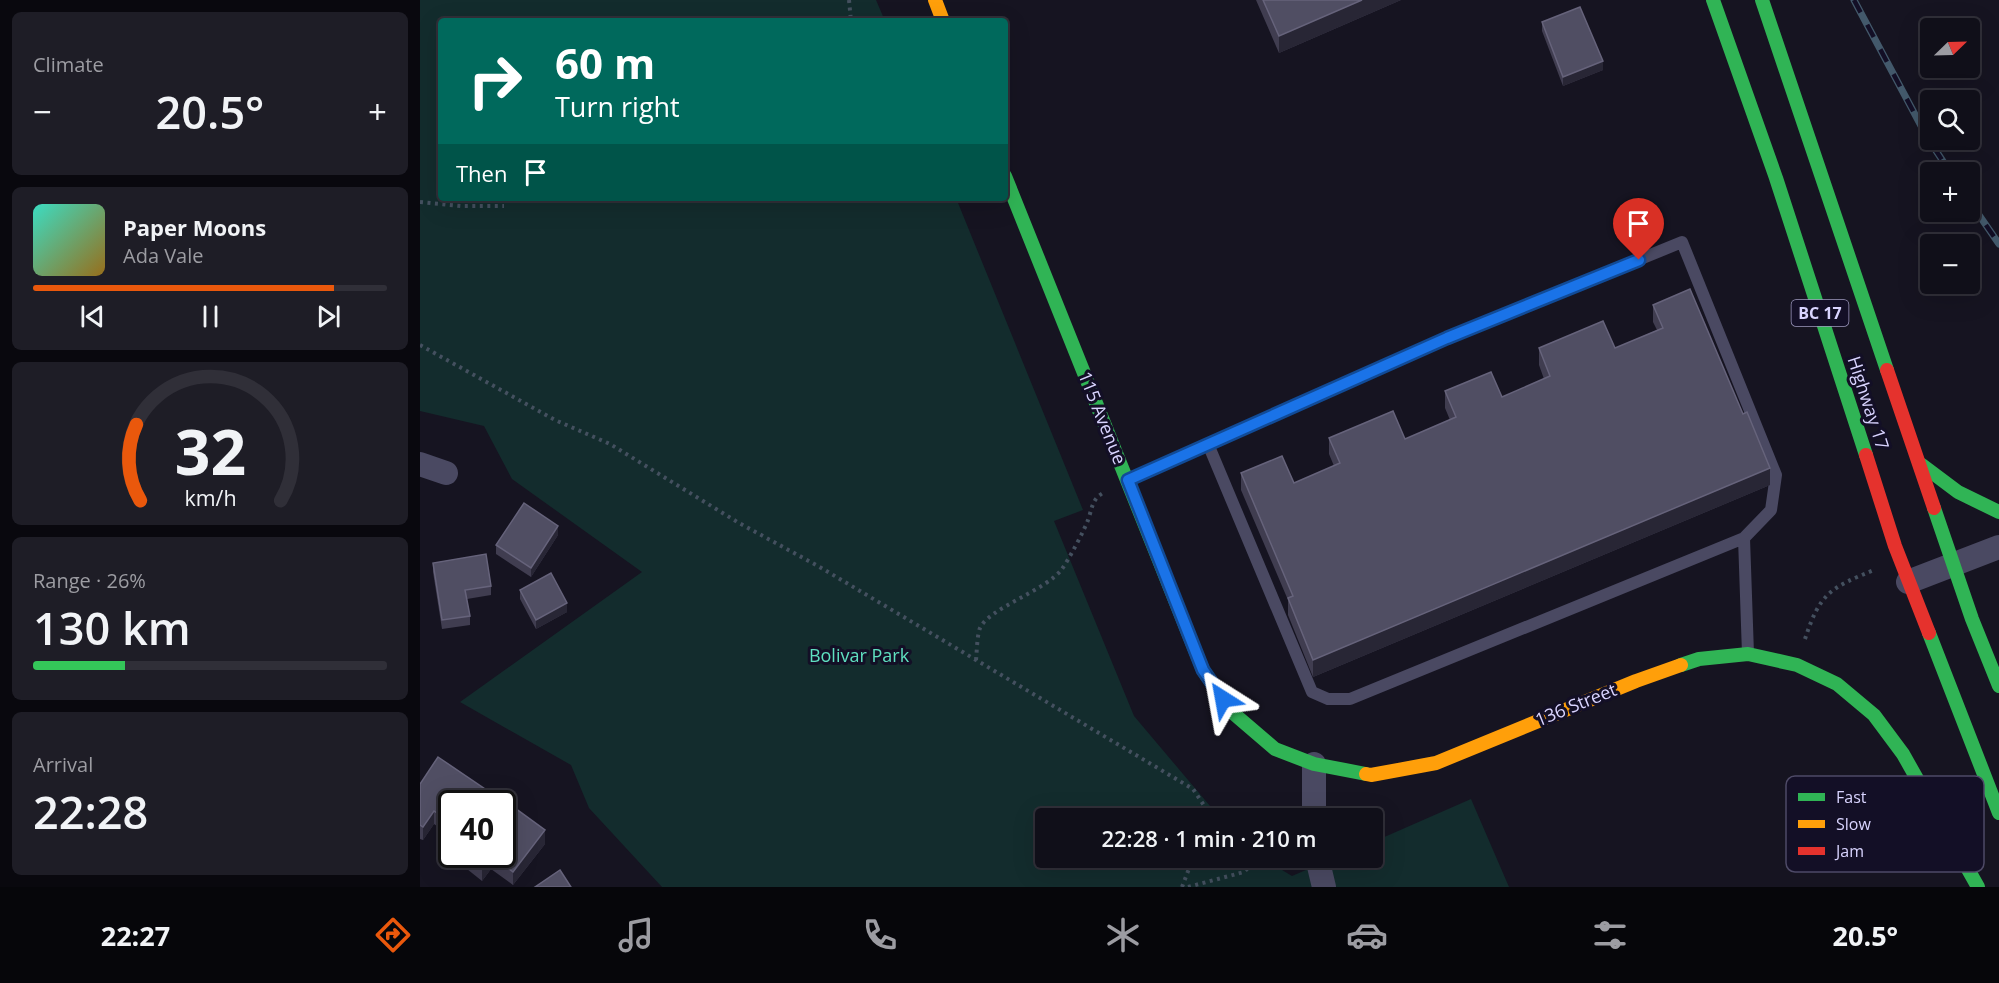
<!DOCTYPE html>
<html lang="en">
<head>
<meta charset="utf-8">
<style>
	:root { --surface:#100f19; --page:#1e1d26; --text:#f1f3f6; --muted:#9c9ca2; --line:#302f38; --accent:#ea580c }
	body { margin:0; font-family:"Open Sans",sans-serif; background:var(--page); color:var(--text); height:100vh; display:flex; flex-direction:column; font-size:22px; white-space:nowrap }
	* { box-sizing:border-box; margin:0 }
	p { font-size:20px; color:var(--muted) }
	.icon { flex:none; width:33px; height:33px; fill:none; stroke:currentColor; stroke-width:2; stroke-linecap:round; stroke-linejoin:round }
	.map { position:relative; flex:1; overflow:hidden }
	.drawer { display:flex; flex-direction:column; gap:12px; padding:12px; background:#09080e; width:420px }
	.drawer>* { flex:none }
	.guide { position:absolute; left:18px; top:18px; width:570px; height:183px; border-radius:6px; box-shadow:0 6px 24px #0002,0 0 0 2px var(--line); background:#00695c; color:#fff; overflow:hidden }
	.needle { width:39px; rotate:67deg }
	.buttons { position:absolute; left:1500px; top:18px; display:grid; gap:12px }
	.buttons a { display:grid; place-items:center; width:60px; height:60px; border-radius:6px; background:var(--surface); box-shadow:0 6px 24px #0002,0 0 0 2px var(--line); font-size:30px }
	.speed { position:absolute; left:18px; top:790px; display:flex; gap:12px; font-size:30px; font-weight:700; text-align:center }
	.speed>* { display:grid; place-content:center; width:78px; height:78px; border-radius:50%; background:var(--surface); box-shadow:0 6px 24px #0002,0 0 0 2px var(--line); line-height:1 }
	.speed .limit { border:3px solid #111; border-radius:9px; background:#fff; color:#111 }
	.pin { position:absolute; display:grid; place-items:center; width:51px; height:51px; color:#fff; margin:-62px -26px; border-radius:50% 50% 50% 0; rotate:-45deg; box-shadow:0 0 6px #0007 }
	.pin .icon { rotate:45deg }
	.me { position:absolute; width:66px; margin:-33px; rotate:326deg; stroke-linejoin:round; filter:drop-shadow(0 0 4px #0008) }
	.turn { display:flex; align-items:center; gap:21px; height:126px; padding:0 18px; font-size:27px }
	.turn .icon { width:78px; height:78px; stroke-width:2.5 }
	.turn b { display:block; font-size:42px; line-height:51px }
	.then { display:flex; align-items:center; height:57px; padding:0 18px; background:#0003; gap:12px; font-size:22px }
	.big { font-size:45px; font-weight:600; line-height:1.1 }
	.drawer .card { flex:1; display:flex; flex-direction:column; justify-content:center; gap:9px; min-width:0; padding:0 21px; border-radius:9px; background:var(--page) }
	.drawer .dial { align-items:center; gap:0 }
	.dial svg { height:156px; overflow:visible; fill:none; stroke:var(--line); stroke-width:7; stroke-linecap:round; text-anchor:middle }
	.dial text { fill:var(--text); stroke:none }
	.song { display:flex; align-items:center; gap:18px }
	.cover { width:72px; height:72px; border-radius:9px; background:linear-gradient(135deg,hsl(170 70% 55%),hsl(40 70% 35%)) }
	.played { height:6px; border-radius:3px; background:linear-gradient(90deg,var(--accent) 85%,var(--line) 85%) }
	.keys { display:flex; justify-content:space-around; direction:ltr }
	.heat { display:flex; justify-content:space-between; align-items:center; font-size:33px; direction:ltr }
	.charge { height:9px; border-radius:4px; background:linear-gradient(90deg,#34c759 26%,var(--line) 0) }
	.trip { position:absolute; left:615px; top:808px; width:348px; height:60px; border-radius:6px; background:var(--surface); box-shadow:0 6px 24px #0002,0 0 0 2px var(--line); font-weight:600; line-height:60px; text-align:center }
	.dock { display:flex; height:96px; justify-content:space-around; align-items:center; background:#06060a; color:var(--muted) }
	.dock .icon { width:42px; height:42px }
	.dock .on { color:var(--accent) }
	.dock b { font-size:27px; color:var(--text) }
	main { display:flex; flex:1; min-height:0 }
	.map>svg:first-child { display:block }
	.park { fill:#132c2d }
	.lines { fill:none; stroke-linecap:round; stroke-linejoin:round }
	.path { stroke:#44505f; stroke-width:4; stroke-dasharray:3 4.5; stroke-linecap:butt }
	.lane { stroke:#4a4962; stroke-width:12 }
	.street { stroke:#4a4962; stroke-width:24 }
	.fast { stroke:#30b455; stroke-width:14 }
	.slow { stroke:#ff9f0a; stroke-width:14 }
	.jam { stroke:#e5322d; stroke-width:14 }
	.rail-casing { stroke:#43596b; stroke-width:7 }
	.rail { stroke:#130f26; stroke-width:4.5; stroke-dasharray:14; stroke-linecap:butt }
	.wall { fill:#403d50 }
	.shaded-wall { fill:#282635 }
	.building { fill:#504e63; stroke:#66637b; stroke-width:1.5 }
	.route-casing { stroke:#114b97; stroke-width:15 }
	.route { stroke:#1a73e8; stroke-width:10 }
	.labels { text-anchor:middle; stroke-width:6; stroke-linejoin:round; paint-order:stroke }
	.shield { fill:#130f26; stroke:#9e99be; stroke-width:1.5 }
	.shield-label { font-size:16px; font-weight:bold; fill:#d9d4ff }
	.street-label { font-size:18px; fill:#d9d4ff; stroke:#130f26 }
	.park-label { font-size:18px; fill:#5fe0c0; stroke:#130f26 }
	.key { fill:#130f26; stroke:#4e4a67; stroke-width:1.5 }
	.key-label { font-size:16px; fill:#d9d4ff }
</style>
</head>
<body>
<main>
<section class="drawer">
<div class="card"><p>Climate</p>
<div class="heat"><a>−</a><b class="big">20.5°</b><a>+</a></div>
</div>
<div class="card">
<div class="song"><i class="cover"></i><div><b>Paper Moons</b><p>Ada Vale</p></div></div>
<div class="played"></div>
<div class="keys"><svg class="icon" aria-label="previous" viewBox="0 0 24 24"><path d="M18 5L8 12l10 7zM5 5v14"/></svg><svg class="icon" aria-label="pause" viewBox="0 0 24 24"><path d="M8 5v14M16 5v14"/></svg><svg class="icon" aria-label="next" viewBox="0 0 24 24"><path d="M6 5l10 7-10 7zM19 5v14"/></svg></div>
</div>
<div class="card dial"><svg viewBox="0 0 100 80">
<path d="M14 69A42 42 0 1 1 86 69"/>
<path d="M14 69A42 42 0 0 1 12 30" stroke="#ea580c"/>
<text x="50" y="56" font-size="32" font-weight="700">32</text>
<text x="50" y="72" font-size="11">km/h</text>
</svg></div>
<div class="card"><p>Range · 26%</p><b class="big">130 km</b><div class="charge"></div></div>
<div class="card"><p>Arrival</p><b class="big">22:28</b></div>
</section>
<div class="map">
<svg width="1579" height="887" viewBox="0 0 1579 887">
	<rect width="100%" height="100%" fill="#161421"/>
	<path class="park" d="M0 0H456L465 21H21V198H536L663 510 634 521 714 716 801 819H626V858H842L872 876 914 858H952L953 842 1051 799 1089 887H242L169 808 151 765 40 702 222 572 92 479 64 426 0 411Z"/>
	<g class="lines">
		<path class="path" d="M429 0 431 21
			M0 202 41 206H84
			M0 345 135 420 190 444 319 523 398 566 773 789 793 819
			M1385 639C1400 593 1410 588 1454 570
			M556 660C557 650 557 636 560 628 569 608 627 590 642 569 648 561 665 529 668 520 672 509 672 499 683 493
			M762 887 773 858
			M768 887 824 872 838 858"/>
		<path class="lane" d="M709 479 1027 338 1262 242 1356 475 1351 510 1324 538 930 699H908L892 692 788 444
			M1324 538 1328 654"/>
		<path class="street" d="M0 464 26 473
			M1488 582 1579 547
			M894 819V764
			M897 858 904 887"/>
		<path class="fast" d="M1293 0 1356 178 1446 455
			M1342 0 1467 370
			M585 176 783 670 813 713 855 749 894 764 946 774
			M1502 465 1538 492 1579 512
			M1514 508 1552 619 1579 686
			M1509 633 1579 813
			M1261 665 1279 659 1328 654 1377 665 1417 684 1454 715 1483 754 1558 887"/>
		<path class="slow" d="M515 0 523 21
			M946 774 951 775 1016 763 1216 681 1261 665"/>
		<path class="jam" d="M1467 370 1514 508
			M1446 455 1475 546 1509 633"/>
		<defs>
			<path id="rail" d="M1434 0 1507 137 1530 172
				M1550 202 1579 244"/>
		</defs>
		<use href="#rail" class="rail-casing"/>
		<use href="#rail" class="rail"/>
	</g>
	<path class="wall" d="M836 0H981L859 53Z
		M1122 22 1183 70 1143 86 1122 31Z
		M1233 305 1350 485 893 677 868 615V600L821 490V473L874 483 914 466 909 454V438L985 439 1030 420 1025 408V391L1082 397 1124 379 1119 365V348H1195L1237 330 1233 322Z
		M138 535 111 577 76 554V545Z
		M13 563 71 586V595L47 599 50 616V625L22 629 13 572Z
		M100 590 147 612 116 629 100 599Z
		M0 784 65 802 32 804V836L14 824 3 840 0 839Z
		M125 844 93 885 71 869 62 881 37 861V855H82Z"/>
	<path class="shaded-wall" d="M942 0H981L859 53V36Z
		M1183 61V70L1143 86V77Z
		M1350 468V485L893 677V660Z
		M138 526V535L111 577V568Z
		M147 603V612L116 629V620Z
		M65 789V802L63 804H54Z
		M14 811V824L3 840V827Z
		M125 830V844L93 885V872Z
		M71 855V869L62 881V868Z"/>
	<path class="building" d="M843 0H942L859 36Z
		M1160 7 1183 61 1143 77 1122 22Z
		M1270 289 1323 414 1327 412 1350 468 893 660 868 598 873 596 821 473 862 456 874 483 920 463 909 438 973 411 985 439 1036 417 1025 391 1071 372 1082 397 1130 376 1119 348 1183 321 1195 348 1243 328 1233 305Z
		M104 503 138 526 111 568 76 545Z
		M66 554 71 586 45 590 50 616 22 620 13 563Z
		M131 573 147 603 116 620 100 590Z
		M18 757 65 789 54 804H32V823L14 811 3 827 0 825V784Z
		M77 795 125 830 93 872 71 855 62 868 46 855H82V804H70Z
		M140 870 151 887H115Z"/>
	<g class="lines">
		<defs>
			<path id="route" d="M803 699 783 670 708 480 1027 338 1219 260"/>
		</defs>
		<use href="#route" class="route-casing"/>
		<use href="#route" class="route"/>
	</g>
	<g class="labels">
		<rect class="shield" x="1371.5" y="300" width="57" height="26" rx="4.5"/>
		<g class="shield-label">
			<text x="1400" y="319">BC 17</text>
		</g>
		<g class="street-label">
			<text transform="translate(1448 403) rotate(72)" y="6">Highway 17</text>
			<text transform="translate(682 418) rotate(68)" y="6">115 Avenue</text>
			<text transform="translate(1156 705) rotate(-22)" y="6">136 Street</text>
		</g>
		<g class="park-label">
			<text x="439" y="662">Bolivar Park</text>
		</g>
	</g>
	<rect x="1366" y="776" width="198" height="96" rx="9" class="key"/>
	<rect x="1378" y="793" width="27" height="8" fill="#30b455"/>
	<rect x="1378" y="820" width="27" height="8" fill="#ff9f0a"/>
	<rect x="1378" y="847" width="27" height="8" fill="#e5322d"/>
	<g class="key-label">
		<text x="1416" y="803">Fast</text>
		<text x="1416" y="830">Slow</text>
		<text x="1416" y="857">Jam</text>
	</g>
</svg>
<div class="buttons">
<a><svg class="needle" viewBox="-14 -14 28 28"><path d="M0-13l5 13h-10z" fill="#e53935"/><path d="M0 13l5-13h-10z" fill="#9c9ca2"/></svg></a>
<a><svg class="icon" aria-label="search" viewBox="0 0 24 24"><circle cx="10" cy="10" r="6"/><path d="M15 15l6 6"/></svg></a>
<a>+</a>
<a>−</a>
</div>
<div class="speed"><div class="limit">40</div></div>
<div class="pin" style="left:1219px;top:260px;background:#d93025"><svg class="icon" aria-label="arrive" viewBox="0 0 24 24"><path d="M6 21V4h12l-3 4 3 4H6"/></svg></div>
<svg class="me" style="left:803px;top:699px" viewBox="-20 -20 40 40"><path d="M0-17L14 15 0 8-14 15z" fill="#1a73e8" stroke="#fff" stroke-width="4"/></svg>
<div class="trip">22:28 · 1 min · 210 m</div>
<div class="guide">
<div class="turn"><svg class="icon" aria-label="right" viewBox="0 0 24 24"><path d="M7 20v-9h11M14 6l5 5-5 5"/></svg><div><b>60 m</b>Turn right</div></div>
<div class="then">Then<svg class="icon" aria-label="arrive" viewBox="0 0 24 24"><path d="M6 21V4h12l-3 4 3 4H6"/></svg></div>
</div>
</div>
</main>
<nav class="dock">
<b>22:27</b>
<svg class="icon on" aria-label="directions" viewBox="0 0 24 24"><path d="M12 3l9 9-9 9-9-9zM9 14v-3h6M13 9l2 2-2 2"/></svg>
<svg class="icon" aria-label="music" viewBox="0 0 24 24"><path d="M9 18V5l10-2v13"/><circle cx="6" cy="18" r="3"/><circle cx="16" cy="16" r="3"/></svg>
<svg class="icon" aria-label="phone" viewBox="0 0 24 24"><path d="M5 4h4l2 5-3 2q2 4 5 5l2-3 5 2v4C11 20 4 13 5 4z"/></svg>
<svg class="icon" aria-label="climate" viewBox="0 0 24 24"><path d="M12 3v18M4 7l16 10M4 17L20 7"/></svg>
<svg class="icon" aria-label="car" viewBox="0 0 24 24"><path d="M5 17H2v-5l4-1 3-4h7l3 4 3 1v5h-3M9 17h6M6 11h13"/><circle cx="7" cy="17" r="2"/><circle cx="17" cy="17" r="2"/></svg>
<svg class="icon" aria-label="filters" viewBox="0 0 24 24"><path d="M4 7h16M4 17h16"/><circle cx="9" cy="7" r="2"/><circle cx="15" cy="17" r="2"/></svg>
<b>20.5°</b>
</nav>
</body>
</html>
